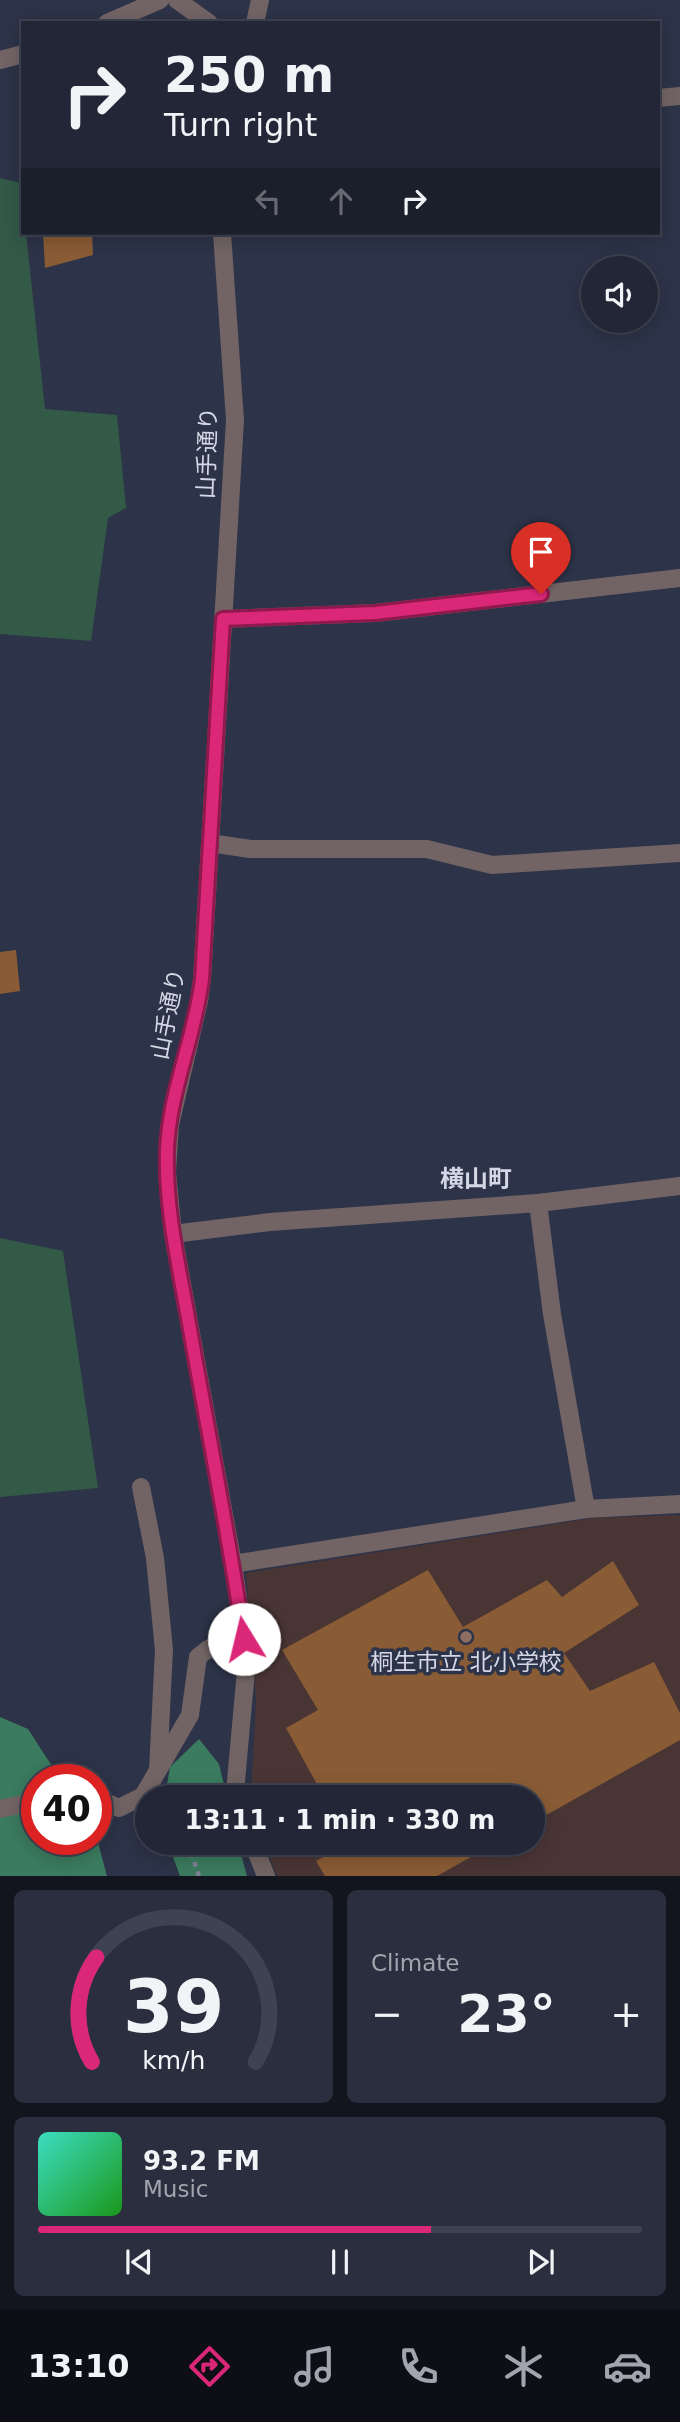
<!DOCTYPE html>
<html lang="en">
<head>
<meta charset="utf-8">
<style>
	:root { --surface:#222636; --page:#2a2e3e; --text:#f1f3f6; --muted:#a2a5ad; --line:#3f4351; --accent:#db2777 }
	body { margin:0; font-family:"DejaVu Sans","Noto Sans JP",sans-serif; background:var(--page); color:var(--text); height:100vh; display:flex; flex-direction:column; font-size:26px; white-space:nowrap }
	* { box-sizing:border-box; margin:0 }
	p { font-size:23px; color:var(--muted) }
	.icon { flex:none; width:38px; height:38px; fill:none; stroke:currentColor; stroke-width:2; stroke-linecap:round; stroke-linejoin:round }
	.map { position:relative; height:1876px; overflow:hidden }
	.details { display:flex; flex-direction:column; gap:14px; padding:14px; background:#13151e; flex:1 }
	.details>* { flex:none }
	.guide { position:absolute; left:21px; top:21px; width:639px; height:214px; border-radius:0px; box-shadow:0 4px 18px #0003,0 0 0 2px var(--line); background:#222636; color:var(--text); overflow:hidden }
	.fabs { position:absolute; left:581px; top:256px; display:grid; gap:14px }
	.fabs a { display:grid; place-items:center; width:77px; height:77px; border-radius:50%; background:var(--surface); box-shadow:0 4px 18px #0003,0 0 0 2px var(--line); font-size:35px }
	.speed { position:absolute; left:21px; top:1764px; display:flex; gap:14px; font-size:35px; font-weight:700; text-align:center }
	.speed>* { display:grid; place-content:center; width:91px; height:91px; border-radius:50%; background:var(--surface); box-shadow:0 4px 18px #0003,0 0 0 2px var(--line); line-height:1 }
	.speed .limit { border:10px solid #d22; background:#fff; color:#111 }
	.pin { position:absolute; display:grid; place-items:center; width:60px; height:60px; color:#fff; margin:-72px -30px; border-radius:50% 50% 50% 0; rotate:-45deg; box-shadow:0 0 7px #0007 }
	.pin .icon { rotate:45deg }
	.me { position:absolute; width:77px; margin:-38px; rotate:351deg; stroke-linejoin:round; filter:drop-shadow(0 0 5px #0008) }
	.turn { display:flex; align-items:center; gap:24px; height:147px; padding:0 28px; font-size:32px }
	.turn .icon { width:91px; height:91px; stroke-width:2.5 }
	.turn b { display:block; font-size:49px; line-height:60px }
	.lanes { display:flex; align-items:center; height:66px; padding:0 28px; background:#0003; justify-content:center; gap:35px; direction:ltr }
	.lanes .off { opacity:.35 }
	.big { font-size:52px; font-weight:600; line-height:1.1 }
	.details .card { flex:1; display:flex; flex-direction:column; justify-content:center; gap:10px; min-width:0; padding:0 24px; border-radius:10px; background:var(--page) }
	.details .dial { align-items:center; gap:0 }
	.dial svg { height:182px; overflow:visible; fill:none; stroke:var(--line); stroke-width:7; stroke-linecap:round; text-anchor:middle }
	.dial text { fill:var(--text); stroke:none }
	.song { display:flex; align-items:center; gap:21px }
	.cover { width:84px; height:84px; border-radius:10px; background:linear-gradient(135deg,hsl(170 70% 55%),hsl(120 70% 35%)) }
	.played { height:7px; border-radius:4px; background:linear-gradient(90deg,var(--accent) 65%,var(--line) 65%) }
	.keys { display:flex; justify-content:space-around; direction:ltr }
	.heat { display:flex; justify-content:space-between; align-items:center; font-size:38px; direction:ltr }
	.details .tiles { flex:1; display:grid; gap:14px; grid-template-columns:1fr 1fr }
	.card:last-child { grid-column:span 2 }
	.trip { position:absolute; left:135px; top:1785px; width:410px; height:70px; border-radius:35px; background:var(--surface); box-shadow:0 4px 18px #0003,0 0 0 2px var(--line); font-weight:600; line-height:70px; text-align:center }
	.tabs { display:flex; height:112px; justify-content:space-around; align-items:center; background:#0e0f16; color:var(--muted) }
	.tabs .icon { width:49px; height:49px }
	.tabs .current { color:var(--accent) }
	.tabs b { font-size:32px; color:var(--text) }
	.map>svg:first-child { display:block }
	.education { fill:#4a3535 }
	.green { fill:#335947 }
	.forest { fill:#3b7b5f }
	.building { fill:#895c35 }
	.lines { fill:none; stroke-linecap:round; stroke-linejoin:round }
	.path { stroke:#7c8193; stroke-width:4.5; stroke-dasharray:5 5; stroke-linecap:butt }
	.minor { stroke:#726464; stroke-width:18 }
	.route-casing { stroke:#8e194d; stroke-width:18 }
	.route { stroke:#db2777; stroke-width:12 }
	.education-dot { fill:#8d6e63; stroke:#2d3348; stroke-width:2.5 }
	.labels { text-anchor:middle; stroke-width:7; stroke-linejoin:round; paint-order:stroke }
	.street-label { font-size:23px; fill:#d4d8e6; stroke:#2d3348 }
	.poi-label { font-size:23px; fill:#d4d8e6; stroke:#2d3348 }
	.neighbourhood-label { font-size:24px; font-weight:bold; fill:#d4d8e6; stroke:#2d3348 }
</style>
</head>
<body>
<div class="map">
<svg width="680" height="1876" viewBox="0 0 680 1876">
	<rect width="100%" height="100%" fill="#2d3348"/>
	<path class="education" d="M680 1515V1876H277L264 1843H532V1797H251L256 1701 246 1573 593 1518Z"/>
	<path class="green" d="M0 178 21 183 23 233H26L45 409 117 415 126 508 108 518 91 641 0 634Z
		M0 1238 63 1251 98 1488 0 1497Z"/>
	<path class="forest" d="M0 1717 28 1729 61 1780H37V1839H96V1835L107 1876H0Z
		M199 1739 219 1764 227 1797H165L170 1767Z
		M168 1843H238L247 1876H180Z"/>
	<path class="building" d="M43 233H92L93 255 45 268Z
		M16 950 20 991 0 994V952Z
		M613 1561 639 1605 564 1653 590 1691 654 1662 680 1713V1740L532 1823V1797H324L286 1728 318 1710 282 1650 428 1570 463 1627 547 1580 562 1597Z
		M347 1843H496L437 1876H325L316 1861Z"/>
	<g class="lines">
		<path class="path" d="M188 1843 199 1876"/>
		<path class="minor" d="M177 0 209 23
			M107 23 160 0
			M255 23 260 0
			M0 60 23 54
			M658 98 680 96
			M222 233 235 420 202 979 199 1001 170 1125 167 1172 173 1234 233 1564 247 1659 235 1792 237 1797
			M223 619 375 613 680 578
			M210 843 250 849H427L492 865 680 853
			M538 1203 552 1314 586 1509
			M173 1234 270 1222 538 1203 680 1186
			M141 1487 155 1558 164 1650 158 1770
			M233 1564 586 1509 680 1504
			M96 1798 119 1808 143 1796 190 1715 198 1657 208 1649 244 1639
			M0 1809 37 1801
			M253 1843 266 1876"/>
	</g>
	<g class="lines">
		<defs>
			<path id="route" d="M244 1639C229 1537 209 1436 191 1335 181 1275 165 1212 167 1151 169 1092 195 1037 202 979L223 619 375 613 541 594"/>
		</defs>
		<use href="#route" class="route-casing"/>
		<use href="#route" class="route"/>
	</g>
	<circle class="education-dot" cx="466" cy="1637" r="7"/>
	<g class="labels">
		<g class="street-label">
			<text transform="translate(207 453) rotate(-88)" y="8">山手通り</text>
			<text transform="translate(168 1014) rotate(-79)" y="8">山手通り</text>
		</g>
		<g class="poi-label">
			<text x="466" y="1670">桐生市立 北小学校</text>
		</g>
		<g class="neighbourhood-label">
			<text x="476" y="1187">横山町</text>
		</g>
	</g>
</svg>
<div class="fabs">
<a><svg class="icon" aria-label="sound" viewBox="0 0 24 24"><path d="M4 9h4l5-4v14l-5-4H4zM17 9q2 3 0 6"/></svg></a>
</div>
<div class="speed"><div class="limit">40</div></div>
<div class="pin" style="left:541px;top:594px;background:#d93025"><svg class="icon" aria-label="arrive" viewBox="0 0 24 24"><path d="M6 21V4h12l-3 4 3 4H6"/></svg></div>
<svg class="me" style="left:244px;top:1639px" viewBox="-20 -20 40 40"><circle r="19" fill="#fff"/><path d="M0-13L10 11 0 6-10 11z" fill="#db2777"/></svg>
<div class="trip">13:11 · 1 min · 330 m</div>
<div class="guide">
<div class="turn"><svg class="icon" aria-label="right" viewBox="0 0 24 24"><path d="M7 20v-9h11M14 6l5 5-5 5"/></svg><div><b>250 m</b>Turn right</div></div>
<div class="lanes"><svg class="icon off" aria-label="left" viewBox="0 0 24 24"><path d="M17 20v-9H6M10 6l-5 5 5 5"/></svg><svg class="icon off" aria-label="ahead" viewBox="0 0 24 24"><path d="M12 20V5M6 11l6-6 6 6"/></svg><svg class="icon" aria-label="right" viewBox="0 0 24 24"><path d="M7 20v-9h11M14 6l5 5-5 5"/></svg></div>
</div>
</div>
<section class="details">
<div class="tiles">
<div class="card dial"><svg viewBox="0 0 100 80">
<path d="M14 69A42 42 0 1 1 86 69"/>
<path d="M14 69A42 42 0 0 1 16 23" stroke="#db2777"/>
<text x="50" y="56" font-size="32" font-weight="700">39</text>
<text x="50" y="72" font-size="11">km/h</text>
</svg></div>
<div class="card"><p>Climate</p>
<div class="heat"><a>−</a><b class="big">23°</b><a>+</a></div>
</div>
<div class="card">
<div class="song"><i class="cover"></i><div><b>93.2 FM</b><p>Music</p></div></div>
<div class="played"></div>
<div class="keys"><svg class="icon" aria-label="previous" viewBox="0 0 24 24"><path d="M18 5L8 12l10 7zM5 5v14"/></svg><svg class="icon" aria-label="pause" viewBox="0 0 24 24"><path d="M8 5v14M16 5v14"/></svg><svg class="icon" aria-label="next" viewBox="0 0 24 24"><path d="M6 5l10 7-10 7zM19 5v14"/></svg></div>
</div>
</div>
</section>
<nav class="tabs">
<b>13:10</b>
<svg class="icon current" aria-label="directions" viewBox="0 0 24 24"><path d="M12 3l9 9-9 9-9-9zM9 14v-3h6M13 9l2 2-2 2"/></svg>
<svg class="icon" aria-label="music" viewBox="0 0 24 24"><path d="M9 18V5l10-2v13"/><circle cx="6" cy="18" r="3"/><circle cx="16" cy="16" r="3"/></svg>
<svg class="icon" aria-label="phone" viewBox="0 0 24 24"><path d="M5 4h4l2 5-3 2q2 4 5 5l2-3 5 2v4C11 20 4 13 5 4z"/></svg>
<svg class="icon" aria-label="climate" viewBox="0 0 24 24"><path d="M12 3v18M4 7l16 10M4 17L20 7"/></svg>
<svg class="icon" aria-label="car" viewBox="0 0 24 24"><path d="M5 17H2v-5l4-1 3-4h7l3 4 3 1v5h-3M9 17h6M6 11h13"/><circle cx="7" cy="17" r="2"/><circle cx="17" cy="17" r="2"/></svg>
</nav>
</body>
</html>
